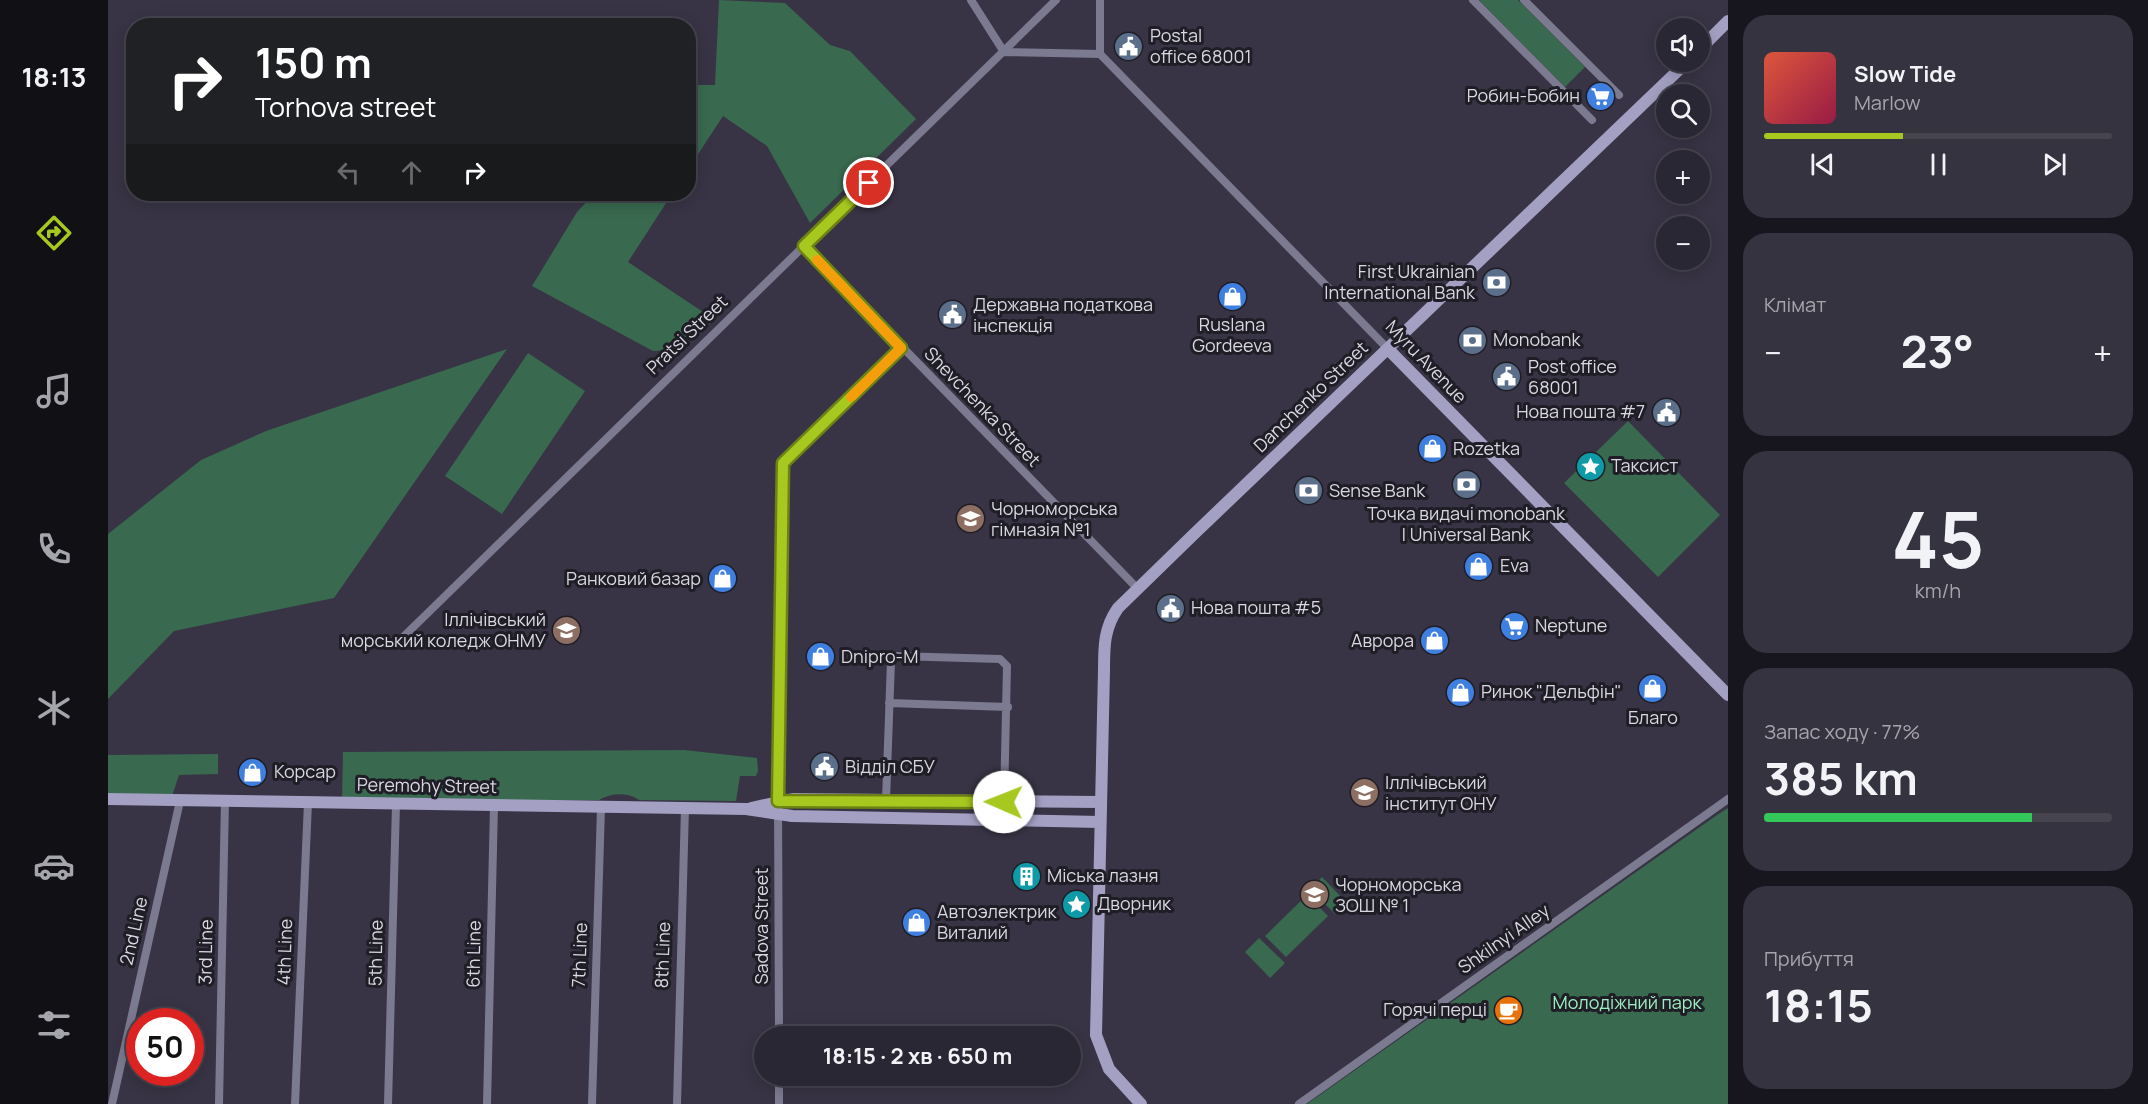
<!DOCTYPE html>
<html lang="uk">
<head>
<meta charset="utf-8">
<style>
	:root { --surface:#2a2734; --page:#363340; --text:#f1f3f6; --muted:#a5a5ac; --line:#46444f; --accent:#a7c81f }
	body { margin:0; font-family:Manrope,sans-serif; background:var(--page); color:var(--text); height:100vh; display:flex; flex-direction:column; font-size:22px; white-space:nowrap }
	* { box-sizing:border-box; margin:0 }
	p { font-size:20px; color:var(--muted) }
	.icon { flex:none; width:33px; height:33px; fill:none; stroke:currentColor; stroke-width:2; stroke-linecap:round; stroke-linejoin:round }
	.map { position:relative; flex:1; overflow:hidden }
	.side { display:flex; flex-direction:column; gap:15px; padding:15px; background:#17151d; width:420px }
	.side>* { flex:none }
	.hud { position:absolute; left:18px; top:18px; width:570px; height:183px; border-radius:24px; box-shadow:0 3px 15px #0003,0 0 0 2px var(--line); background:#202124; color:#fff; overflow:hidden }
	.fabs { position:absolute; left:1548px; top:18px; display:grid; gap:12px }
	.fabs a { display:grid; place-items:center; width:54px; height:54px; border-radius:50%; background:var(--surface); box-shadow:0 3px 15px #0003,0 0 0 2px var(--line); font-size:30px }
	.speed { position:absolute; left:18px; top:1008px; display:flex; gap:12px; font-size:30px; font-weight:700; text-align:center }
	.speed>* { display:grid; place-content:center; width:78px; height:78px; border-radius:50%; background:var(--surface); box-shadow:0 3px 15px #0003,0 0 0 2px var(--line); line-height:1 }
	.speed .limit { border:9px solid #d22; background:#fff; color:#111 }
	.pin { position:absolute; display:grid; place-items:center; width:51px; height:51px; color:#fff; margin:-26px; border:3px solid #fff; border-radius:50%; box-shadow:0 2px 6px #0007 }
	.me { position:absolute; width:66px; margin:-33px; rotate:271deg; stroke-linejoin:round; filter:drop-shadow(0 0 4px #0008) }
	.turn { display:flex; align-items:center; gap:21px; height:126px; padding:0 30px; font-size:27px }
	.turn .icon { width:78px; height:78px; stroke-width:2.5 }
	.turn b { display:block; font-size:42px; line-height:51px }
	.lanes { display:flex; align-items:center; height:57px; padding:0 30px; background:#0003; justify-content:center; gap:30px; direction:ltr }
	.lanes .off { opacity:.35 }
	.big { font-size:45px; font-weight:700; line-height:1.1 }
	.side .widget { flex:1; display:flex; flex-direction:column; justify-content:center; gap:9px; min-width:0; padding:0 21px; border-radius:24px; background:var(--page) }
	.side .dial { align-items:center; gap:0 }
	.dial b { font-size:78px; line-height:1 }
	.song { display:flex; align-items:center; gap:18px }
	.cover { width:72px; height:72px; border-radius:9px; background:linear-gradient(135deg,hsl(10 70% 55%),hsl(340 70% 35%)) }
	.played { height:6px; border-radius:3px; background:linear-gradient(90deg,var(--accent) 40%,var(--line) 40%) }
	.keys { display:flex; justify-content:space-around; direction:ltr }
	.heat { display:flex; justify-content:space-between; align-items:center; font-size:33px; direction:ltr }
	.charge { height:9px; border-radius:4px; background:linear-gradient(90deg,#34c759 77%,var(--line) 0) }
	.trip { position:absolute; left:646px; top:1026px; width:327px; height:60px; border-radius:30px; background:var(--surface); box-shadow:0 3px 15px #0003,0 0 0 2px var(--line); font-weight:700; line-height:60px; text-align:center }
	main { display:flex; flex:1; min-height:0 }
	.dock { display:flex; flex-direction:column; width:108px; justify-content:space-around; align-items:center; background:#111015; color:var(--muted) }
	.dock .icon { width:42px; height:42px }
	.dock .active { color:var(--accent) }
	.dock b { font-size:27px; color:var(--text) }
	.map>svg:first-child { display:block }
	.green { fill:#39694f }
	.lines { fill:none; stroke-linecap:round; stroke-linejoin:round }
	.street { stroke:#7c7a90; stroke-width:8 }
	.secondary { stroke:#a3a0c3; stroke-width:12 }
	.route-casing { stroke:#6d8214; stroke-width:15 }
	.route { stroke:#a7c81f; stroke-width:10 }
	.slow { stroke:#f59e0b; stroke-width:10 }
	.labels { text-anchor:middle; stroke-width:6; stroke-linejoin:round; paint-order:stroke }
	.poi-label { font-size:18px; fill:#d9d7e2; stroke:#1f1d25; text-anchor:start }
	.street-label { font-size:18px; fill:#d9d7e2; stroke:#1f1d25 }
	.park-label { font-size:18px; fill:#9beebf; stroke:#1f1d25 }
</style>
</head>
<body>
<main>
<nav class="dock">
<b>18:13</b>
<svg class="icon active" aria-label="directions" viewBox="0 0 24 24"><path d="M12 3l9 9-9 9-9-9zM9 14v-3h6M13 9l2 2-2 2"/></svg>
<svg class="icon" aria-label="music" viewBox="0 0 24 24"><path d="M9 18V5l10-2v13"/><circle cx="6" cy="18" r="3"/><circle cx="16" cy="16" r="3"/></svg>
<svg class="icon" aria-label="phone" viewBox="0 0 24 24"><path d="M5 4h4l2 5-3 2q2 4 5 5l2-3 5 2v4C11 20 4 13 5 4z"/></svg>
<svg class="icon" aria-label="climate" viewBox="0 0 24 24"><path d="M12 3v18M4 7l16 10M4 17L20 7"/></svg>
<svg class="icon" aria-label="car" viewBox="0 0 24 24"><path d="M5 17H2v-5l4-1 3-4h7l3 4 3 1v5h-3M9 17h6M6 11h13"/><circle cx="7" cy="17" r="2"/><circle cx="17" cy="17" r="2"/></svg>
<svg class="icon" aria-label="filters" viewBox="0 0 24 24"><path d="M4 7h16M4 17h16"/><circle cx="9" cy="7" r="2"/><circle cx="15" cy="17" r="2"/></svg>
</nav>
<div class="map">
<svg width="1620" height="1104" viewBox="0 0 1620 1104">
	<rect width="100%" height="100%" fill="#383445"/>
	<path class="green" d="M611 0 677 3 722 45 742 51 808 119 702 223 659 146 615 116 581 168V85H607Z
		M1371 0H1410L1477 67 1457 87Z
		M486 194H564L520 262 607 320 568 350 545 351 424 286 469 212Z
		M399 349 226 598 66 631 0 699V534L93 460 158 431Z
		M420 353 477 391 394 514 337 476Z
		M1520 421 1612 515 1550 577 1456 483Z
		M576 750 649 758 650 771 648 776H632L628 801 531 800C519 792 503 793 491 800H234L235 752Z
		M110 754V774L71 775 64 796 0 795V755Z
		M1620 808V1104H1199L1609 815Z
		M1214 877 1239 903 1227 914 1202 889Z
		M1199 895 1220 916 1178 957 1157 936Z
		M1151 938 1177 963 1162 978 1137 952Z"/>
	<g class="lines">
		<path class="street" d="M863 0 896 52
			M992 0V54
			M1365 0 1484 120
			M1416 0 1511 95
			M896 52 992 54
			M992 54 1280 349
			M696 246 1030 589
			M288 644 948 0
			M781 703 900 707
			M778 800 783 661 788 656 892 659 899 666 896 802
			M671 1036 670 801 675 463 793 348
			M671 1076V1104
			M4 1104 72 801
			M111 1104 117 800
			M187 1104 200 802
			M280 1104 288 804
			M379 1104 386 806
			M484 1104 493 808
			M569 1104 577 808
			M1191 1104 1620 799"/>
		<path class="secondary" d="M1592 49 1620 21
			M1280 349 1620 695
			M0 799 638 809 684 816 992 822
			M643 808 685 799 992 802
			M1033 1104 1001 1069 988 1035 996 670C996 646 996 628 1010 608L1085 535 1579 62"/>
	</g>
	<g class="lines">
		<defs>
			<path id="route" d="M761 183 696 246 793 348 675 463 670 801 896 802"/>
		</defs>
		<use href="#route" class="route-casing"/>
		<use href="#route" class="route"/>
		<path class="slow" d="M709 260 793 348 743 397"/>
	</g>
	<defs>
		<symbol id="civic-disc" viewBox="-11 -11 22 22"><circle r="9.5" fill="#5c6f8a" stroke="#1f1d25"/><path d="M-.6-6.5H3V-4.5H.6V-3L4-1V1h2V6H-6V1h2V-1L-.6-3ZM-1.2 2.5V6h2.4V2.5Z" fill="#fff"/></symbol>
		<symbol id="supermarket-disc" viewBox="-11 -11 22 22"><circle r="9.5" fill="#3f7fe0" stroke="#1f1d25"/><path d="M-6-5.5h2.5l.6 2H6L4.5 2H-2.5L-4.4-4H-6ZM-1.5 3.2a1.3 1.3 0 1 0 .1 0ZM3 3.2a1.3 1.3 0 1 0 .1 0Z" fill="#fff"/></symbol>
		<symbol id="bank-disc" viewBox="-11 -11 22 22"><circle r="9.5" fill="#5c6f8a" stroke="#1f1d25"/><path d="M-6-4H6V4H-6ZM0-2.3a2.3 2.3 0 1 0 0 4.6a2.3 2.3 0 1 0 0-4.6Z" fill="#fff"/></symbol>
		<symbol id="shop-disc" viewBox="-11 -11 22 22"><circle r="9.5" fill="#3f7fe0" stroke="#1f1d25"/><path d="M-5-2.5h2.3a2.7 3.5 0 0 1 5.4 0H5L5.5 6h-11ZM-1.5-2.5h3a1.5 2.3 0 0 0-3 0Z" fill="#fff"/></symbol>
		<symbol id="sight-disc" viewBox="-11 -11 22 22"><circle r="9.5" fill="#0f9aa8" stroke="#1f1d25"/><path d="M0-6L1.8-2.2L6-1.7L2.9 1.2L3.7 5.4L0 3.3L-3.7 5.4L-2.9 1.2L-6-1.7L-1.8-2.2Z" fill="#fff"/></symbol>
		<symbol id="school-disc" viewBox="-11 -11 22 22"><circle r="9.5" fill="#8d6e63" stroke="#1f1d25"/><path d="M0-5L7-2L0 1L-7-2ZM-4 1L0 2.5L4 1V4Q0 6-4 4Z" fill="#fff"/></symbol>
		<symbol id="university-disc" viewBox="-11 -11 22 22"><circle r="9.5" fill="#8d6e63" stroke="#1f1d25"/><path d="M0-5L7-2L0 1L-7-2ZM-4 1L0 2.5L4 1V4Q0 6-4 4Z" fill="#fff"/></symbol>
		<symbol id="building-disc" viewBox="-11 -11 22 22"><circle r="9.5" fill="#0f9aa8" stroke="#1f1d25"/><path d="M-4-6H4V6H1V3H-1V6H-4ZM-2.5-4.3h1.7v1.8h-1.7ZM.8-4.3h1.7v1.8H.8ZM-2.5-1h1.7V.8h-1.7ZM.8-1h1.7V.8H.8Z" fill="#fff"/></symbol>
		<symbol id="cafe-disc" viewBox="-11 -11 22 22"><circle r="9.5" fill="#e8710a" stroke="#1f1d25"/><path d="M-5.5-4.5H6V0H3Q3 3.5 0 3.5H-2.5Q-5.5 3.5-5.5 0ZM3-3.2v2h1.7v-2ZM-6 4.5H4V6H-6Z" fill="#fff"/></symbol>
	</defs>
	<g fill-rule="evenodd">
		<use href="#civic-disc" x="1004" y="30" width="33" height="33"/>
		<use href="#supermarket-disc" x="1476" y="80" width="33" height="33"/>
		<use href="#bank-disc" x="1372" y="266" width="33" height="33"/>
		<use href="#shop-disc" x="1108" y="280" width="33" height="33"/>
		<use href="#civic-disc" x="828" y="298" width="33" height="33"/>
		<use href="#bank-disc" x="1348" y="324" width="33" height="33"/>
		<use href="#civic-disc" x="1382" y="360" width="33" height="33"/>
		<use href="#civic-disc" x="1542" y="396" width="33" height="33"/>
		<use href="#shop-disc" x="1308" y="432" width="33" height="33"/>
		<use href="#sight-disc" x="1466" y="450" width="33" height="33"/>
		<use href="#bank-disc" x="1342" y="468" width="33" height="33"/>
		<use href="#bank-disc" x="1184" y="474" width="33" height="33"/>
		<use href="#school-disc" x="846" y="502" width="33" height="33"/>
		<use href="#shop-disc" x="1354" y="550" width="33" height="33"/>
		<use href="#shop-disc" x="598" y="562" width="33" height="33"/>
		<use href="#civic-disc" x="1046" y="592" width="33" height="33"/>
		<use href="#supermarket-disc" x="1390" y="610" width="33" height="33"/>
		<use href="#university-disc" x="442" y="614" width="33" height="33"/>
		<use href="#shop-disc" x="1310" y="624" width="33" height="33"/>
		<use href="#shop-disc" x="696" y="640" width="33" height="33"/>
		<use href="#shop-disc" x="1528" y="672" width="33" height="33"/>
		<use href="#shop-disc" x="1336" y="676" width="33" height="33"/>
		<use href="#civic-disc" x="700" y="750" width="33" height="33"/>
		<use href="#shop-disc" x="128" y="756" width="33" height="33"/>
		<use href="#university-disc" x="1240" y="776" width="33" height="33"/>
		<use href="#building-disc" x="902" y="860" width="33" height="33"/>
		<use href="#school-disc" x="1190" y="878" width="33" height="33"/>
		<use href="#sight-disc" x="952" y="888" width="33" height="33"/>
		<use href="#shop-disc" x="792" y="906" width="33" height="33"/>
		<use href="#cafe-disc" x="1384" y="994" width="33" height="33"/>
	</g>
	<g class="labels">
		<g class="poi-label">
			<text x="1042" y="42">Postal<tspan x="1042" dy="21">office 68001</tspan></text>
			<text x="1472" y="102" text-anchor="end">Робин-Бобин</text>
			<text x="1367" y="278" text-anchor="end">First Ukrainian<tspan x="1367" dy="21">International Bank</tspan></text>
			<text x="865" y="311">Державна податкова<tspan x="865" dy="21">інспекція</tspan></text>
			<text x="1124" y="331" text-anchor="middle">Ruslana<tspan x="1124" dy="21">Gordeeva</tspan></text>
			<text x="1385" y="346">Monobank</text>
			<text x="1420" y="373">Post office<tspan x="1420" dy="21">68001</tspan></text>
			<text x="1537" y="418" text-anchor="end">Нова пошта #7</text>
			<text x="1345" y="455">Rozetka</text>
			<text x="1503" y="472">Таксист</text>
			<text x="1221" y="497">Sense Bank</text>
			<text x="883" y="515">Чорноморська<tspan x="883" dy="21">гімназія №1</tspan></text>
			<text x="1358" y="520" text-anchor="middle">Точка видачі monobank<tspan x="1358" dy="21">| Universal Bank</tspan></text>
			<text x="1392" y="572">Eva</text>
			<text x="593" y="585" text-anchor="end">Ранковий базар</text>
			<text x="1083" y="614">Нова пошта #5</text>
			<text x="438" y="626" text-anchor="end">Іллічівський<tspan x="438" dy="21">морський коледж ОНМУ</tspan></text>
			<text x="1427" y="632">Neptune</text>
			<text x="1306" y="647" text-anchor="end">Аврора</text>
			<text x="733" y="663">Dnipro-M</text>
			<text x="1373" y="698">Ринок "Дельфін"</text>
			<text x="1545" y="724" text-anchor="middle">Благо</text>
			<text x="737" y="773">Відділ СБУ</text>
			<text x="166" y="778">Корсар</text>
			<text x="1277" y="789">Іллічівський<tspan x="1277" dy="21">інститут ОНУ</tspan></text>
			<text x="939" y="882">Міська лазня</text>
			<text x="1227" y="891">Чорноморська<tspan x="1227" dy="21">ЗОШ № 1</tspan></text>
			<text x="989" y="910">Дворник</text>
			<text x="829" y="918">Автоэлектрик<tspan x="829" dy="21">Виталий</tspan></text>
			<text x="1379" y="1016" text-anchor="end">Горячі перці</text>
		</g>
		<g class="street-label">
			<text transform="translate(579 335) rotate(-44)" y="6">Pratsi Street</text>
			<text transform="translate(1318 362) rotate(46)" y="6">Myru Avenue</text>
			<text transform="translate(1203 397) rotate(-44)" y="6">Danchenko Street</text>
			<text transform="translate(874 407) rotate(46)" y="6">Shevchenka Street</text>
			<text transform="translate(319 786) rotate(1)" y="6">Peremohy Street</text>
			<text transform="translate(654 926) rotate(-90)" y="6">Sadova Street</text>
			<text transform="translate(26 931) rotate(-77)" y="6">2nd Line</text>
			<text transform="translate(1396 939) rotate(-35)" y="6">Shkilnyi Alley</text>
			<text transform="translate(98 952) rotate(-89)" y="6">3rd Line</text>
			<text transform="translate(177 952) rotate(-88)" y="6">4th Line</text>
			<text transform="translate(268 953) rotate(-89)" y="6">5th Line</text>
			<text transform="translate(366 954) rotate(-89)" y="6">6th Line</text>
			<text transform="translate(472 955) rotate(-88)" y="6">7th Line</text>
			<text transform="translate(555 955) rotate(-88)" y="6">8th Line</text>
		</g>
		<g class="park-label">
			<text x="1519" y="1009">Молодіжний парк</text>
		</g>
	</g>
</svg>
<div class="fabs">
<a><svg class="icon" aria-label="sound" viewBox="0 0 24 24"><path d="M4 9h4l5-4v14l-5-4H4zM17 9q2 3 0 6"/></svg></a>
<a><svg class="icon" aria-label="search" viewBox="0 0 24 24"><circle cx="10" cy="10" r="6"/><path d="M15 15l6 6"/></svg></a>
<a>+</a>
<a>−</a>
</div>
<div class="speed"><div class="limit">50</div></div>
<div class="pin" style="left:761px;top:183px;background:#d93025"><svg class="icon" aria-label="arrive" viewBox="0 0 24 24"><path d="M6 21V4h12l-3 4 3 4H6"/></svg></div>
<svg class="me" style="left:896px;top:802px" viewBox="-20 -20 40 40"><circle r="19" fill="#fff"/><path d="M0-13L10 11 0 6-10 11z" fill="#a7c81f"/></svg>
<div class="trip">18:15 · 2 хв · 650 m</div>
<div class="hud">
<div class="turn"><svg class="icon" aria-label="right" viewBox="0 0 24 24"><path d="M7 20v-9h11M14 6l5 5-5 5"/></svg><div><b>150 m</b>Torhova street</div></div>
<div class="lanes"><svg class="icon off" aria-label="left" viewBox="0 0 24 24"><path d="M17 20v-9H6M10 6l-5 5 5 5"/></svg><svg class="icon off" aria-label="ahead" viewBox="0 0 24 24"><path d="M12 20V5M6 11l6-6 6 6"/></svg><svg class="icon" aria-label="right" viewBox="0 0 24 24"><path d="M7 20v-9h11M14 6l5 5-5 5"/></svg></div>
</div>
</div>
<section class="side">
<div class="widget">
<div class="song"><i class="cover"></i><div><b>Slow Tide</b><p>Marlow</p></div></div>
<div class="played"></div>
<div class="keys"><svg class="icon" aria-label="previous" viewBox="0 0 24 24"><path d="M18 5L8 12l10 7zM5 5v14"/></svg><svg class="icon" aria-label="pause" viewBox="0 0 24 24"><path d="M8 5v14M16 5v14"/></svg><svg class="icon" aria-label="next" viewBox="0 0 24 24"><path d="M6 5l10 7-10 7zM19 5v14"/></svg></div>
</div>
<div class="widget"><p>Клімат</p>
<div class="heat"><a>−</a><b class="big">23°</b><a>+</a></div>
</div>
<div class="widget dial"><b>45</b><p>km/h</p></div>
<div class="widget"><p>Запас ходу · 77%</p><b class="big">385 km</b><div class="charge"></div></div>
<div class="widget"><p>Прибуття</p><b class="big">18:15</b></div>
</section>
</main>
</body>
</html>
